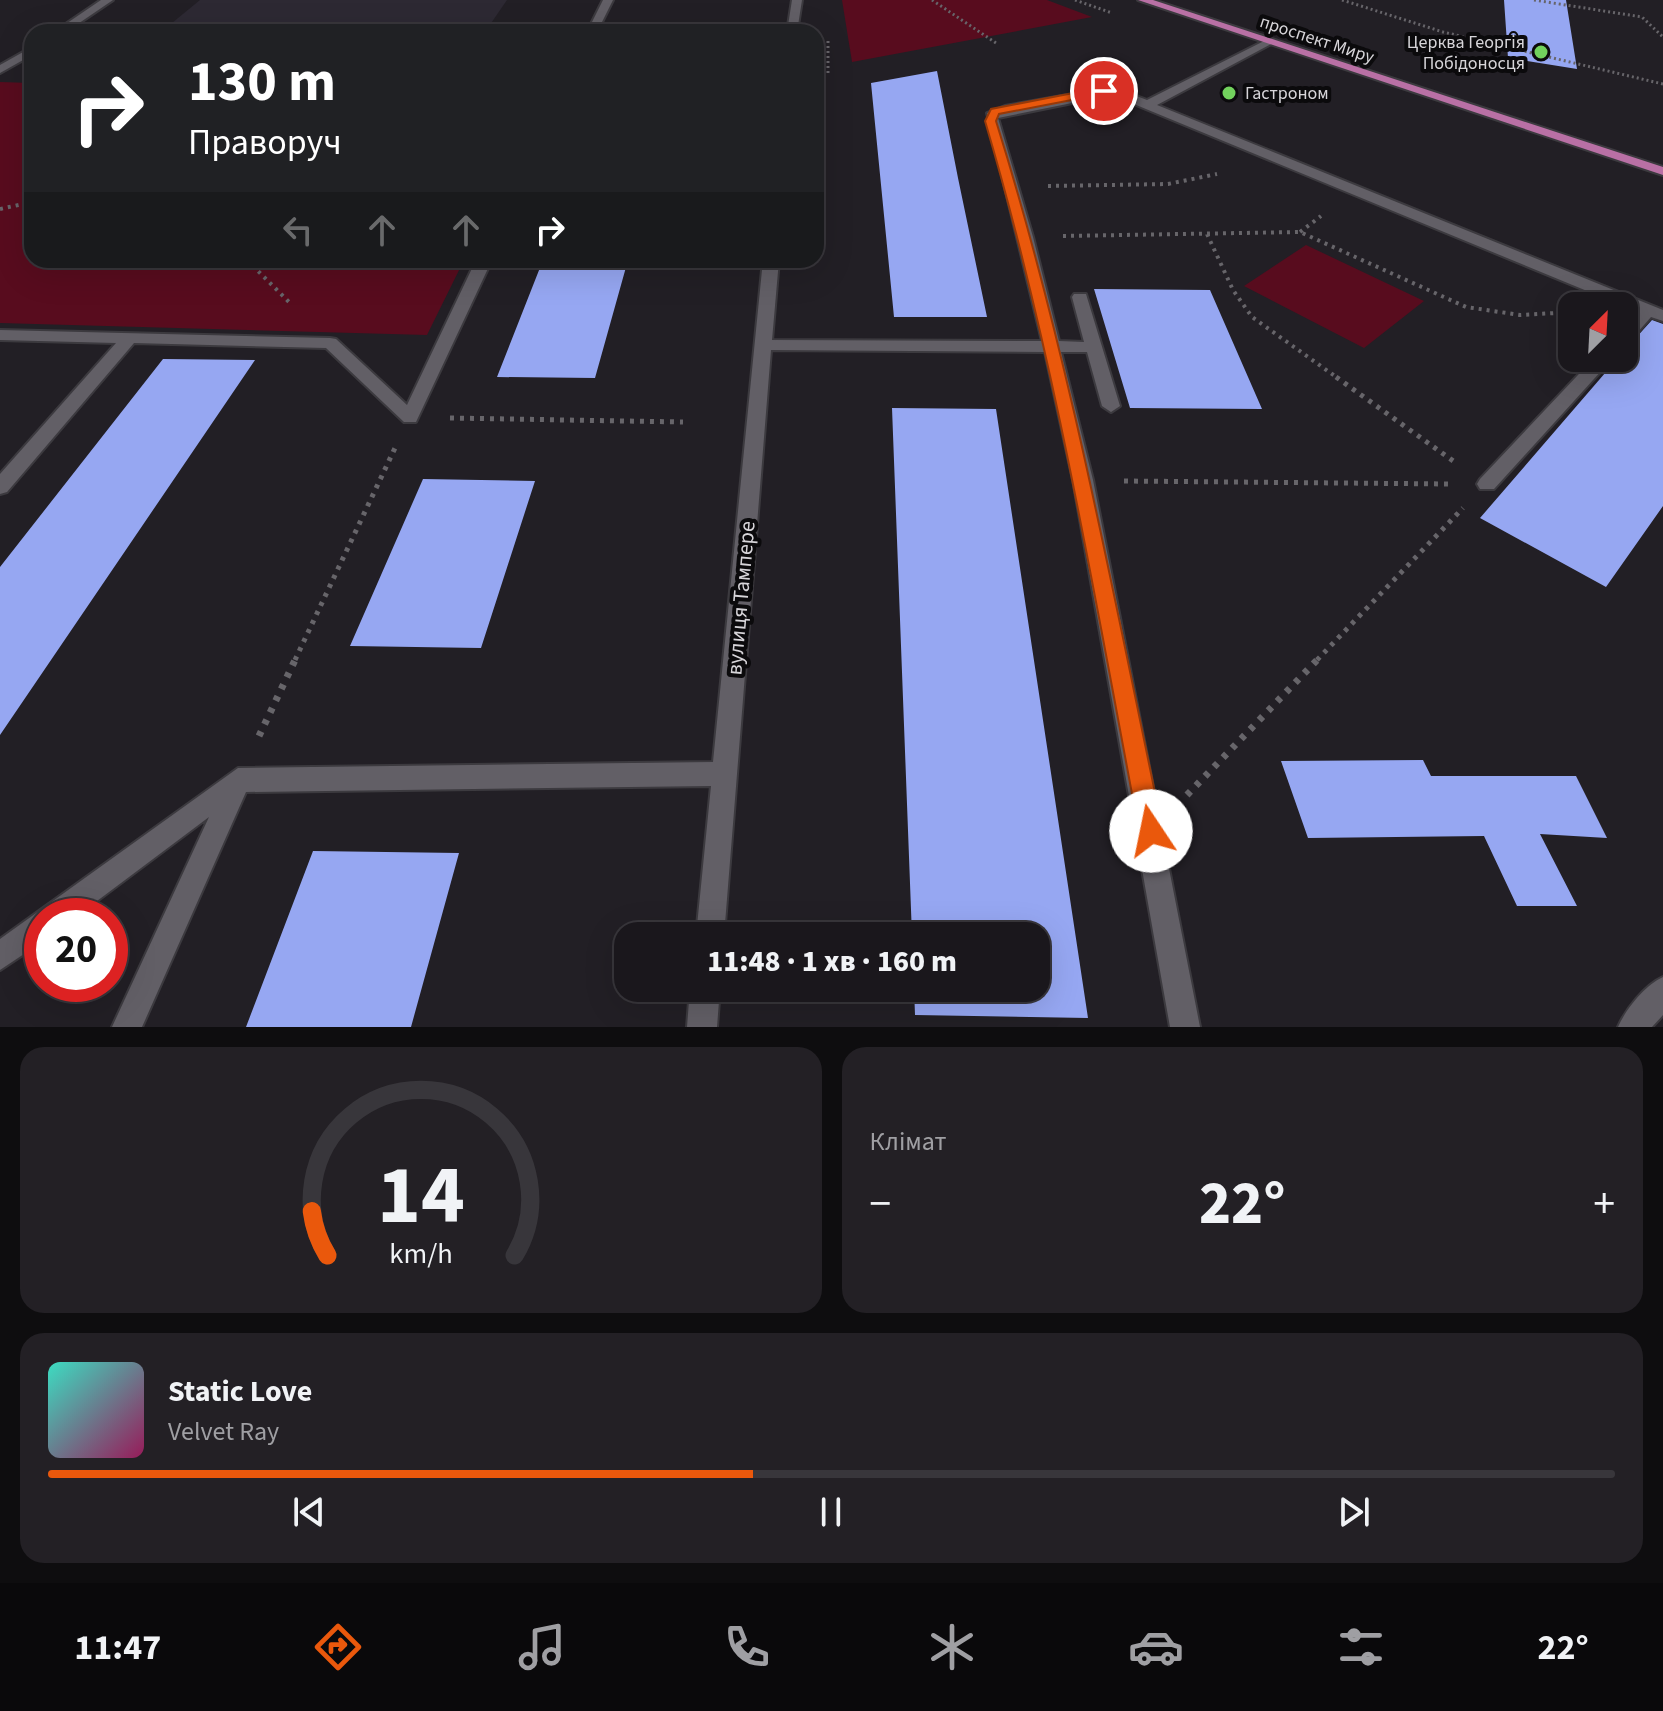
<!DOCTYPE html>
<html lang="uk">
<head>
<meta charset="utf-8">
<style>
	:root { --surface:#1a171c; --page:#232025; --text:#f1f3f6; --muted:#9f9fa3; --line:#38363b; --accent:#ea580c }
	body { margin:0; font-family:"Source Sans 3",sans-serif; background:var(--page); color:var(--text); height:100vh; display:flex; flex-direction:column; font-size:30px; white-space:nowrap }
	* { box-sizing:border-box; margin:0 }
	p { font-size:26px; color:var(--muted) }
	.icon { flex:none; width:44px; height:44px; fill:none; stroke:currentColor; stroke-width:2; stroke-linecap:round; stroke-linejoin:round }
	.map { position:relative; height:1027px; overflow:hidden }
	.drawer { display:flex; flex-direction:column; gap:20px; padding:20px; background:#0e0d0f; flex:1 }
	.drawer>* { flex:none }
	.banner { position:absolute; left:24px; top:24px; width:800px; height:244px; border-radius:24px; box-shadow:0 8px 32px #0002,0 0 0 2px var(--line); background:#202124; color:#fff; overflow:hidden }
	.needle { width:52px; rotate:24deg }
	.tools { position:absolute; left:1558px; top:292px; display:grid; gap:16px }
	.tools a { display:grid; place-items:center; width:80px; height:80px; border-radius:16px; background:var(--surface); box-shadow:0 8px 32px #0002,0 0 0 2px var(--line); font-size:40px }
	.speed { position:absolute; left:24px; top:898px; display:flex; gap:16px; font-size:40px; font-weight:700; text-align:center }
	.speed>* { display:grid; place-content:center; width:104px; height:104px; border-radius:50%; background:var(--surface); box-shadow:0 8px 32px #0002,0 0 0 2px var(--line); line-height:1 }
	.speed .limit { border:12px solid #d22; background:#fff; color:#111 }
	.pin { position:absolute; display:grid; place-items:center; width:68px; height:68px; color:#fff; margin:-34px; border:4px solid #fff; border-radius:50%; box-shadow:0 2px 8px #0007 }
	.me { position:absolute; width:88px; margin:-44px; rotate:349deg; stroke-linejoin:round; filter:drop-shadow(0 0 6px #0008) }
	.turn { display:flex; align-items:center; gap:28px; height:168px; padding:0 32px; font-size:36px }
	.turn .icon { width:104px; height:104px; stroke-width:2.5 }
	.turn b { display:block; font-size:56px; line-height:68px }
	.lanes { display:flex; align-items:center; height:76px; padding:0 32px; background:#0003; justify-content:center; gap:40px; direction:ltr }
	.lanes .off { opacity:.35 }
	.big { font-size:60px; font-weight:800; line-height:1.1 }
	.drawer .widget { flex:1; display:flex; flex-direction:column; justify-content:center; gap:12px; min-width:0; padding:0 28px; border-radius:24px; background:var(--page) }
	.drawer .dial { align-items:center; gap:0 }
	.dial svg { height:208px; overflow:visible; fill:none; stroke:var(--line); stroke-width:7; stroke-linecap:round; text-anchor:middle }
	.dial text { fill:var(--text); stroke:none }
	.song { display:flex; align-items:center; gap:24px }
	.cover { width:96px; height:96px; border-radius:12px; background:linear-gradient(135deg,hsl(170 70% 55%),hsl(330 70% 35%)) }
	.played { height:8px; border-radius:4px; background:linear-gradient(90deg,var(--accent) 45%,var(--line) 45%) }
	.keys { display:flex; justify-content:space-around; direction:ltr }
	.heat { display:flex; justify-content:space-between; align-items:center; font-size:44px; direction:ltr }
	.drawer .tiles { flex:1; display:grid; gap:20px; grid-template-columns:1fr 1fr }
	.widget:last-child { grid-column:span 2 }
	.trip { position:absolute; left:614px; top:922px; width:436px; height:80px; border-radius:24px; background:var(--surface); box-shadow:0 8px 32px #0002,0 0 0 2px var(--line); font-weight:800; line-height:80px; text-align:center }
	.tab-bar { display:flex; height:128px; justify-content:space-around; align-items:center; background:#0a090b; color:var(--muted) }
	.tab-bar .icon { width:56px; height:56px }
	.tab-bar .selected { color:var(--accent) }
	.tab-bar b { font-size:36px; color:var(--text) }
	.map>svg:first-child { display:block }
	.built { fill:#2d2933 }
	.green { fill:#580c1e }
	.building { fill:#96a7f2 }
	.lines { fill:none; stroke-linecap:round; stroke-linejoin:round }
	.minor-casing { stroke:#3c3a3f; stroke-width:4 }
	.major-casing { stroke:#3c3a3f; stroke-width:4 }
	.path-far3 { stroke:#67656a; stroke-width:3; stroke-dasharray:2 3; stroke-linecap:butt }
	.path-far2 { stroke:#67656a; stroke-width:4; stroke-dasharray:3 5; stroke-linecap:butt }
	.path-far1 { stroke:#67656a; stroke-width:5; stroke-dasharray:4 6; stroke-linecap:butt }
	.path { stroke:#67656a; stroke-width:7; stroke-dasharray:5 8; stroke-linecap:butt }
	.minor { fill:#625f66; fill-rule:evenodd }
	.major { fill:#b970a5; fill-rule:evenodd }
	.route { fill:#ea580c; stroke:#983908; stroke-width:2 }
	.poi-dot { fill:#72d25d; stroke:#0b0a0c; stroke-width:3 }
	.labels { text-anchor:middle; stroke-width:8; stroke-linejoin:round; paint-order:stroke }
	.far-street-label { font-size:18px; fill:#d7d5d9; stroke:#0b0a0c }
	.far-poi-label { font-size:18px; fill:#d7d5d9; stroke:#0b0a0c; text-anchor:end }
	.street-label { font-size:22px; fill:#d7d5d9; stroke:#0b0a0c }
</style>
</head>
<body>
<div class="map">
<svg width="1663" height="1027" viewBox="0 0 1663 1027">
	<rect width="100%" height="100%" fill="#221f25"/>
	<path class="built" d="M200 0H507L485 32H161Z"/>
	<path class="green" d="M842 0H1047L1092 17 852 62Z
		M0 82 32 83V260H464L427 335 0 323Z
		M1306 245 1424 301 1364 348 1244 286Z"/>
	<path class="building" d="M1504 0H1566L1577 69 1508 58Z
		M937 71 958 178 987 317H894L871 83Z
		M543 260H628L595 378 497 377Z
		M1094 289 1210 290 1262 409 1130 408Z
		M1652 320 1663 324V506L1606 587 1480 518 1618 358H1624V351Z
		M163 359 255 360 0 735V567Z
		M892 408 996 409 1088 1018 915 1015 914 988H1036V936H912Z
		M423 479 535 481 481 648 350 646Z
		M1423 760 1431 776H1576L1607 838 1540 834 1577 906H1517L1484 836 1308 838 1281 761Z
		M313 851 459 853 411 1027H246Z"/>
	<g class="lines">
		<defs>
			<path id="minor" d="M101 0H113L66 32H54Z
				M603 0H613L597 32H587Z
				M792 0H802L797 32H787Z
				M1266 40 1275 42 1157 105 1663 310V321L1651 317 1630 341 1624 342V327L1638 312 1112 95 998 118 1033 237 1059 341 1084 342 1072 297 1074 294H1086L1120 406 1111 412 1102 406 1087 352H1061L1093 480 1200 1027H1170L1073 480 1045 352 771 350 724 936H696L711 786 246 792 142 1027H112L209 817 77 916H42V942L0 970V939L238 768 713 762 763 260H779L772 340 1042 341 987 113 1005 106 1113 87 1147 100Z
				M32 47V55L0 73V65Z
				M476 260H492L416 422H404L326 348 134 343 7 492 0 494V474L116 343 0 340V330L330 338 336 339 407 405Z
				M1594 358H1613L1494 489H1480L1477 484 1480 479Z
				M1663 977V1015L1652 1027H1618C1626 1009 1645 985 1663 977Z
				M690 988H720L717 1027H687Z"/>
			<path id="major" d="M1138 0H1153L1663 167V175Z"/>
		</defs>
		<use href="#minor" class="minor-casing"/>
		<use href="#major" class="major-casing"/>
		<path class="path-far3" d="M932 0 996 43
			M1075 0 1112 13
			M1342 0 1443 32 1663 84
			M1534 0 1642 17 1663 37
			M828 41V76"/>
		<path class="path-far2" d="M1048 186 1168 184 1217 174
			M0 209 32 202
			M1300 232 1321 216
			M1207 234 1233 290 1252 317 1339 379
			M1063 236 1300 232 1466 307 1520 315 1556 313
			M247 260 291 304"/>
		<path class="path-far1" d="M1336 377 1456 463
			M450 418 683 422
			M1124 481 1450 484
			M295 660 395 448
			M1317 660 1463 508"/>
		<path class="path" d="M259 736 296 658
			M1187 795 1319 658"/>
		<use href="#minor" class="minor"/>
		<use href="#major" class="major"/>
	</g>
	<path class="route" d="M1104 87 1108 93 999 114 996 121C1069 354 1113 593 1163 831L1159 840 1151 843 1143 840 1139 831C1094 593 1054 354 985 121L991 109Z"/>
	<g class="poi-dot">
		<circle cx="1541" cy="52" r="8"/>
		<circle cx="1229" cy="93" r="8"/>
	</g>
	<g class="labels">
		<g class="far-street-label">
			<text transform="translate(1317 39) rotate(18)" y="6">проспект Миру</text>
		</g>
		<g class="far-poi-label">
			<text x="1525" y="48">Церква Георгія<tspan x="1525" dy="21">Побідоносця</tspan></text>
			<text x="1245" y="99" text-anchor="start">Гастроном</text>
		</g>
		<g class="street-label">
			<text transform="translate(740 598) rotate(-85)" y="8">вулиця Тампере</text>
		</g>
	</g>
</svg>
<div class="tools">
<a><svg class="needle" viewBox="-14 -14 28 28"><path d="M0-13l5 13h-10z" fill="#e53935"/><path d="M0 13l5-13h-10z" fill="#9f9fa3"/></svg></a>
</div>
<div class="speed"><div class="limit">20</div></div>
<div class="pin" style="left:1104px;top:91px;background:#d93025"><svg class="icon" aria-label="arrive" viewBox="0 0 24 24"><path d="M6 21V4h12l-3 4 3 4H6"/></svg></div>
<svg class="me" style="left:1151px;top:831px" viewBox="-20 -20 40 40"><circle r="19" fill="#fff"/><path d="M0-13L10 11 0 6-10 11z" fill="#ea580c"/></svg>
<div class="trip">11:48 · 1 хв · 160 m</div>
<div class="banner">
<div class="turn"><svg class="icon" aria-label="right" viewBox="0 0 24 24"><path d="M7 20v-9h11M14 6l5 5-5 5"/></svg><div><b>130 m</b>Праворуч</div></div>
<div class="lanes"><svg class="icon off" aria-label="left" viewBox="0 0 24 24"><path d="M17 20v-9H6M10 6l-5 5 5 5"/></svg><svg class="icon off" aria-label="ahead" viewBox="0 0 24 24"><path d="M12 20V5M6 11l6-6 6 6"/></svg><svg class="icon off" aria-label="ahead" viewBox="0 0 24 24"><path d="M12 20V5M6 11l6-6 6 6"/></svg><svg class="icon" aria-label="right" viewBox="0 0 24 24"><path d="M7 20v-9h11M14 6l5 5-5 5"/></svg></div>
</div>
</div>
<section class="drawer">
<div class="tiles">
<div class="widget dial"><svg viewBox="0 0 100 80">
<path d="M14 69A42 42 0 1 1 86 69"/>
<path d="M14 69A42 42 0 0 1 8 52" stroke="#ea580c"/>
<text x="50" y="56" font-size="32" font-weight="700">14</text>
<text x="50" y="72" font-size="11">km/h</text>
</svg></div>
<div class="widget"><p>Клімат</p>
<div class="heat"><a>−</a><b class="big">22°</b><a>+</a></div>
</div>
<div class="widget">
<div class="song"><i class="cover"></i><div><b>Static Love</b><p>Velvet Ray</p></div></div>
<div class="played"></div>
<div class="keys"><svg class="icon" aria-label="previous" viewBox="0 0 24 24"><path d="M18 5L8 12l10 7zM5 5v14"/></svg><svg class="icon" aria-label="pause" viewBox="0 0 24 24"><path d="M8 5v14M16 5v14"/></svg><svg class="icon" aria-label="next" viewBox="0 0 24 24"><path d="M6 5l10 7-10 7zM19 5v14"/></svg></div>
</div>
</div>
</section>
<nav class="tab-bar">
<b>11:47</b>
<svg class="icon selected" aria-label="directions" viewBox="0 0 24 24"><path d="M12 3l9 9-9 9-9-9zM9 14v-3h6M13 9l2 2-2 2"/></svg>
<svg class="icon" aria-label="music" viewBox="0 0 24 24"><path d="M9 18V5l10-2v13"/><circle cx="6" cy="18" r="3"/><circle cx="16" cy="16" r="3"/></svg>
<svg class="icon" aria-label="phone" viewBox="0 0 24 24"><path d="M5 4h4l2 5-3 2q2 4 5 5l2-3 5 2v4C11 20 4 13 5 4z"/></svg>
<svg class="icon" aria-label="climate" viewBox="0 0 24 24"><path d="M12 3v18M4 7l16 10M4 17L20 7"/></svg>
<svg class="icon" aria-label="car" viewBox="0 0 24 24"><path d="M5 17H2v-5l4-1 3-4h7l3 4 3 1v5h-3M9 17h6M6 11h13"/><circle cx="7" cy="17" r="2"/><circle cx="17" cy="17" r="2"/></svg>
<svg class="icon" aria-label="filters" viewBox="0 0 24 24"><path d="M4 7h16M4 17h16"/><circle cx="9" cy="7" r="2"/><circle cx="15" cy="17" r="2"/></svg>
<b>22°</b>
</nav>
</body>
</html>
